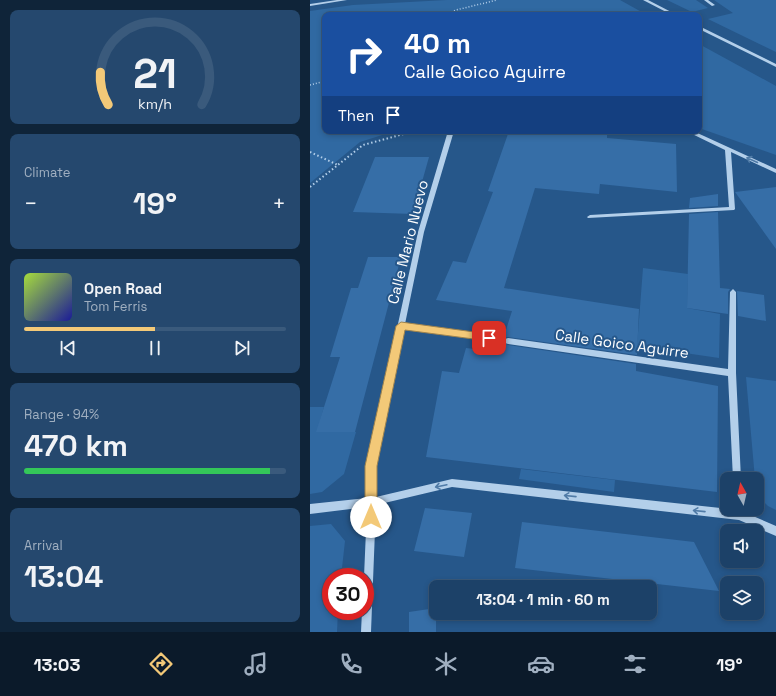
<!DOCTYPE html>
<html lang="en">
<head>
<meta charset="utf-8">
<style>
	:root { --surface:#1c4168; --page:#25486e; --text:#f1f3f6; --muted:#a0afc0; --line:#3a5a7c; --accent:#f3c978 }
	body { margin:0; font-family:"Space Grotesk",sans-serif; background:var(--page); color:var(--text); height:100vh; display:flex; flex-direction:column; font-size:15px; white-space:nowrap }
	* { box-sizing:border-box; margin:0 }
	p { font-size:13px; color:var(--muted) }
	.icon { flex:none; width:22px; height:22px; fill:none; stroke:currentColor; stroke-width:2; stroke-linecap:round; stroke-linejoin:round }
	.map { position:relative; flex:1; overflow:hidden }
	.panel { display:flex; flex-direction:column; gap:10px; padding:10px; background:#0f2439; width:310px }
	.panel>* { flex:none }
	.top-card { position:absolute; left:12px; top:12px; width:380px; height:122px; border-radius:8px; box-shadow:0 2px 6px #0003,0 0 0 1px var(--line); background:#1a4fa0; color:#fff; overflow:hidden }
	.needle { width:26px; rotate:352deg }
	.fabs { position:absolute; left:410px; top:472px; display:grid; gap:8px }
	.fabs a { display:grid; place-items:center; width:44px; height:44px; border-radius:8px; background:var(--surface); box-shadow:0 2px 6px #0003,0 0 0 1px var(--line); font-size:20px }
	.speed { position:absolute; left:12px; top:568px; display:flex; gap:8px; font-size:20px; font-weight:700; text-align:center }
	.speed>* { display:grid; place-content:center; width:52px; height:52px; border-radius:50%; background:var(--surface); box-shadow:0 2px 6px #0003,0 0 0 1px var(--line); line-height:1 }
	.speed .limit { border:6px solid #d22; background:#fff; color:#111 }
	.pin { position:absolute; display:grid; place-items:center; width:34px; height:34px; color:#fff; margin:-17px; border-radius:8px; box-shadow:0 2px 6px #0006 }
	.me { position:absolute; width:44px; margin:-22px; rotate:0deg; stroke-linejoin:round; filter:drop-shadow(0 0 3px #0008) }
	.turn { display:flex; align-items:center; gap:14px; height:84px; padding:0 16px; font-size:18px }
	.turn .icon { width:52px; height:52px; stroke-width:2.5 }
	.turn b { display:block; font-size:28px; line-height:34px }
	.then { display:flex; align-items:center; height:38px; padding:0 16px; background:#0003; gap:8px; font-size:15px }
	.big { font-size:30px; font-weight:600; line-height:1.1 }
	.panel .tile { flex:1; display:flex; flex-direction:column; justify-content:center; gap:6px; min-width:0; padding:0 14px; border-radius:8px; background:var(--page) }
	.panel .dial { align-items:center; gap:0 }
	.dial svg { height:104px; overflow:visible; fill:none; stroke:var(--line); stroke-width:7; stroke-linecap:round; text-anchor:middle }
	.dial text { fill:var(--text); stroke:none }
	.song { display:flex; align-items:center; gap:12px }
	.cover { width:48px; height:48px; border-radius:6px; background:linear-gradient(135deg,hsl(80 70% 55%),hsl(240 70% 35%)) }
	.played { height:4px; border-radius:2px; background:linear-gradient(90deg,var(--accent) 50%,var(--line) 50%) }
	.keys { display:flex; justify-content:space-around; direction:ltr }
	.heat { display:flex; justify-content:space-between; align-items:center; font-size:22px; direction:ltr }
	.charge { height:6px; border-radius:3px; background:linear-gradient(90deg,#34c759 94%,var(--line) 0) }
	.trip { position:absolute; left:119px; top:580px; width:228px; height:40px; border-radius:8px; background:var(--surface); box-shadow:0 2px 6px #0003,0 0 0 1px var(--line); font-weight:600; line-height:40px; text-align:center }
	.tab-bar { display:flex; height:64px; justify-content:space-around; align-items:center; background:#0b1a2a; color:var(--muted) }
	.tab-bar .icon { width:28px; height:28px }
	.tab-bar .on { color:var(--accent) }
	.tab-bar b { font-size:18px; color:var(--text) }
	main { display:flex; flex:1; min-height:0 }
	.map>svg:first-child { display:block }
	.green { fill:#3069a2 }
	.building { fill:#366ea7 }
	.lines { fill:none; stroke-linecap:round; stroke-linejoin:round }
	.path-far1 { stroke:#b3cfea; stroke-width:1.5; stroke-dasharray:1 2; stroke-linecap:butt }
	.path { stroke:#b3cfea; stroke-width:2; stroke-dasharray:1.5 2.5; stroke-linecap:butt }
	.minor { fill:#b3cfea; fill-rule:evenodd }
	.oneway { stroke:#507ba7 }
	.route { fill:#f3c978; stroke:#9e834e }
	.labels { text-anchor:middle; stroke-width:4; stroke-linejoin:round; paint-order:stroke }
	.street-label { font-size:15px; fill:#fff; stroke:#26578a }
</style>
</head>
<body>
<main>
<section class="panel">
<div class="tile dial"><svg viewBox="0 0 100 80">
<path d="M14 69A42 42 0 1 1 86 69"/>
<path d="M14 69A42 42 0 0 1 8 44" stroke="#f3c978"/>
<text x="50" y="56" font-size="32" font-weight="700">21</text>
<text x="50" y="72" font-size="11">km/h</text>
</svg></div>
<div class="tile"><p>Climate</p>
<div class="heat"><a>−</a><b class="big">19°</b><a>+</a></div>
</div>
<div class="tile">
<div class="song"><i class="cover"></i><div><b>Open Road</b><p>Tom Ferris</p></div></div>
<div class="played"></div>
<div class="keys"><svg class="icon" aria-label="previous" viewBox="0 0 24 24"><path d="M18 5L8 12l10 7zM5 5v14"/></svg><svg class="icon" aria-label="pause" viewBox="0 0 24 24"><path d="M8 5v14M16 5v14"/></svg><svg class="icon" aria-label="next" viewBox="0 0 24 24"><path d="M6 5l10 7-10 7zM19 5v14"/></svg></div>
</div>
<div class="tile"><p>Range · 94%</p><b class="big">470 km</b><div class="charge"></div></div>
<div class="tile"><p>Arrival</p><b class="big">13:04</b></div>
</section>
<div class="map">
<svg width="466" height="632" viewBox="0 0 466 632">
	<rect width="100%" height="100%" fill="#26578a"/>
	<path class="green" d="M137 0H310L337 15H15V131H85L50 142 0 183V11L43 5Z
		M357 0H386L398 8 382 12Z
		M404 0H466V52L398 19 423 13Z
		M389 44 466 86V155L389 128Z
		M333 268 378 274 377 308 410 314 409 358 327 346Z
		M436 377 466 381V510L458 506 447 495V479H445Z
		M0 407H14L7 432H46L34 474 12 492 0 494Z
		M211 469 305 480 304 492 209 479Z
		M21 524 35 541 31 577H21V611H28L27 632H0V526Z"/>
	<path class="building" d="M199 131H266L297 134V138L366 144 367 192 290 184 289 194 225 188 194 288 329 309 327 355 198 337 194 338 193 342 198 345 326 364V371L408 386 407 492 116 457 132 371 149 373 156 348 189 352 202 311 126 300 143 261 156 263 183 192 178 191Z
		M65 157H119L103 214 43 212Z
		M466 187V249L425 192Z
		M408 194V206L379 208 380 198Z
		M408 212 410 288 420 289 418 292V314L377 308 379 214Z
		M58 257H91L45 432H6L30 357H20L41 288H48Z
		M427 291 454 295 456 321 428 316Z
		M115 508 162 513 154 557 104 551Z
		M212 522 384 542 409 591 205 568Z
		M126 608V632H99V612Z"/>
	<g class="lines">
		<path class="path-far1" d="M136 15 146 10 187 0
			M0 85 15 81"/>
		<path class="path" d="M0 152 28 165
			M0 187 53 145 105 131"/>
		<path class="minor" d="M27 0H37L0 6V4Z
			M333 0H338L367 15H362Z
			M394 0H398L405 5 402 6Z
			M389 26 466 64V67L389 29Z
			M138 131H144L114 232 95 324 179 335 182 336 183 338 182 340 179 341 94 329 65 466 66 497 142 479 429 510 466 526V536L429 520 142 487 66 505 61 632H51L52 611H55V577H54L57 507 0 514V504L57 498V466L108 232Z
			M376 131H383L466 169V173L421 152 425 209 424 210 278 218 277 217 280 215 419 207 415 150Z
			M423 289 426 292V373L431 479H423L418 376 198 344 195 343 194 341 195 339 198 338 418 369 420 292Z"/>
	</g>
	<defs><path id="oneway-shaft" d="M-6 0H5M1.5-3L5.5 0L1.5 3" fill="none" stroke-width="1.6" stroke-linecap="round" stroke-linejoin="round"/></defs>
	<g class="oneway">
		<use href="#oneway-shaft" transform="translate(442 160) rotate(-156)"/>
		<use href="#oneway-shaft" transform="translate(131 486) rotate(168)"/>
		<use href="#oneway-shaft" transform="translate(260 496) rotate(-174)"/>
		<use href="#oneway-shaft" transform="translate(389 511) rotate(-174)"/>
	</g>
	<path class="route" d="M91 322 179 334 183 335 184 338 183 340 179 341 95 330 67 466V517L65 521 61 523 57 521 55 517V466L86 326Z"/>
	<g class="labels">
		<g class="street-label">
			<text transform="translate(98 242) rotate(-76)" y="5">Calle Mario Nuevo</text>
			<text transform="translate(312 344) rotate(8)" y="5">Calle Goico Aguirre</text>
		</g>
	</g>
</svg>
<div class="fabs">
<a><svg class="needle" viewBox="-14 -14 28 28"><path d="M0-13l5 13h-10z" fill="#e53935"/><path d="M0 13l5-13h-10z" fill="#a0afc0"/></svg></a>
<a><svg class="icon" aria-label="sound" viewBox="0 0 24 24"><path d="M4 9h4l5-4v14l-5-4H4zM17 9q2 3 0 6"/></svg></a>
<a><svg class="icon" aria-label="layers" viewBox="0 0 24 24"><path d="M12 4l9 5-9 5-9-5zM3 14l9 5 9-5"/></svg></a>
</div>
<div class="speed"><div class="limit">30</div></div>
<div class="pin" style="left:179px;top:338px;background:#d93025"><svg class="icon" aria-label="arrive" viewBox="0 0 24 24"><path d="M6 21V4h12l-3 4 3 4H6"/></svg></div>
<svg class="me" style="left:61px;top:517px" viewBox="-20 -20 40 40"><circle r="19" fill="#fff"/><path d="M0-13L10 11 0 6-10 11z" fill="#f3c978"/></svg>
<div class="trip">13:04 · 1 min · 60 m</div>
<div class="top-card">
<div class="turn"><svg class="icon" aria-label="right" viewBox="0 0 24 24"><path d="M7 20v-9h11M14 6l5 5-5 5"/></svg><div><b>40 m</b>Calle Goico Aguirre</div></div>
<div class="then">Then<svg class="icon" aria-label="arrive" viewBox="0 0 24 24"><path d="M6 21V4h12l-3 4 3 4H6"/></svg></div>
</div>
</div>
</main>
<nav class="tab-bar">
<b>13:03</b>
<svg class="icon on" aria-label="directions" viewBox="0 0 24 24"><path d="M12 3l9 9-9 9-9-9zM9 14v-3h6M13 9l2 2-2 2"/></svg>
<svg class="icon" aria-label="music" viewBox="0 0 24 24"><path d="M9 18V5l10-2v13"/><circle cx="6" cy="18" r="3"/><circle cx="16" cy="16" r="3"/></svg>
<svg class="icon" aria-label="phone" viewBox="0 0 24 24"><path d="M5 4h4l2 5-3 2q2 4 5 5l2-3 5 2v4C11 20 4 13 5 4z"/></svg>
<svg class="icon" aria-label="climate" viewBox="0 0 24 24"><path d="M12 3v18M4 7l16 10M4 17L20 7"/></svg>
<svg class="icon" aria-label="car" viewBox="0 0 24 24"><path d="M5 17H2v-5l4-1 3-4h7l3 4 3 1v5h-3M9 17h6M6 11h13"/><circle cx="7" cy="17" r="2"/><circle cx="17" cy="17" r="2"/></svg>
<svg class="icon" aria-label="filters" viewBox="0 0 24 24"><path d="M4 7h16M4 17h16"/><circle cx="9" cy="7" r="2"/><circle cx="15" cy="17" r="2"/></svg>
<b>19°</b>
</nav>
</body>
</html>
